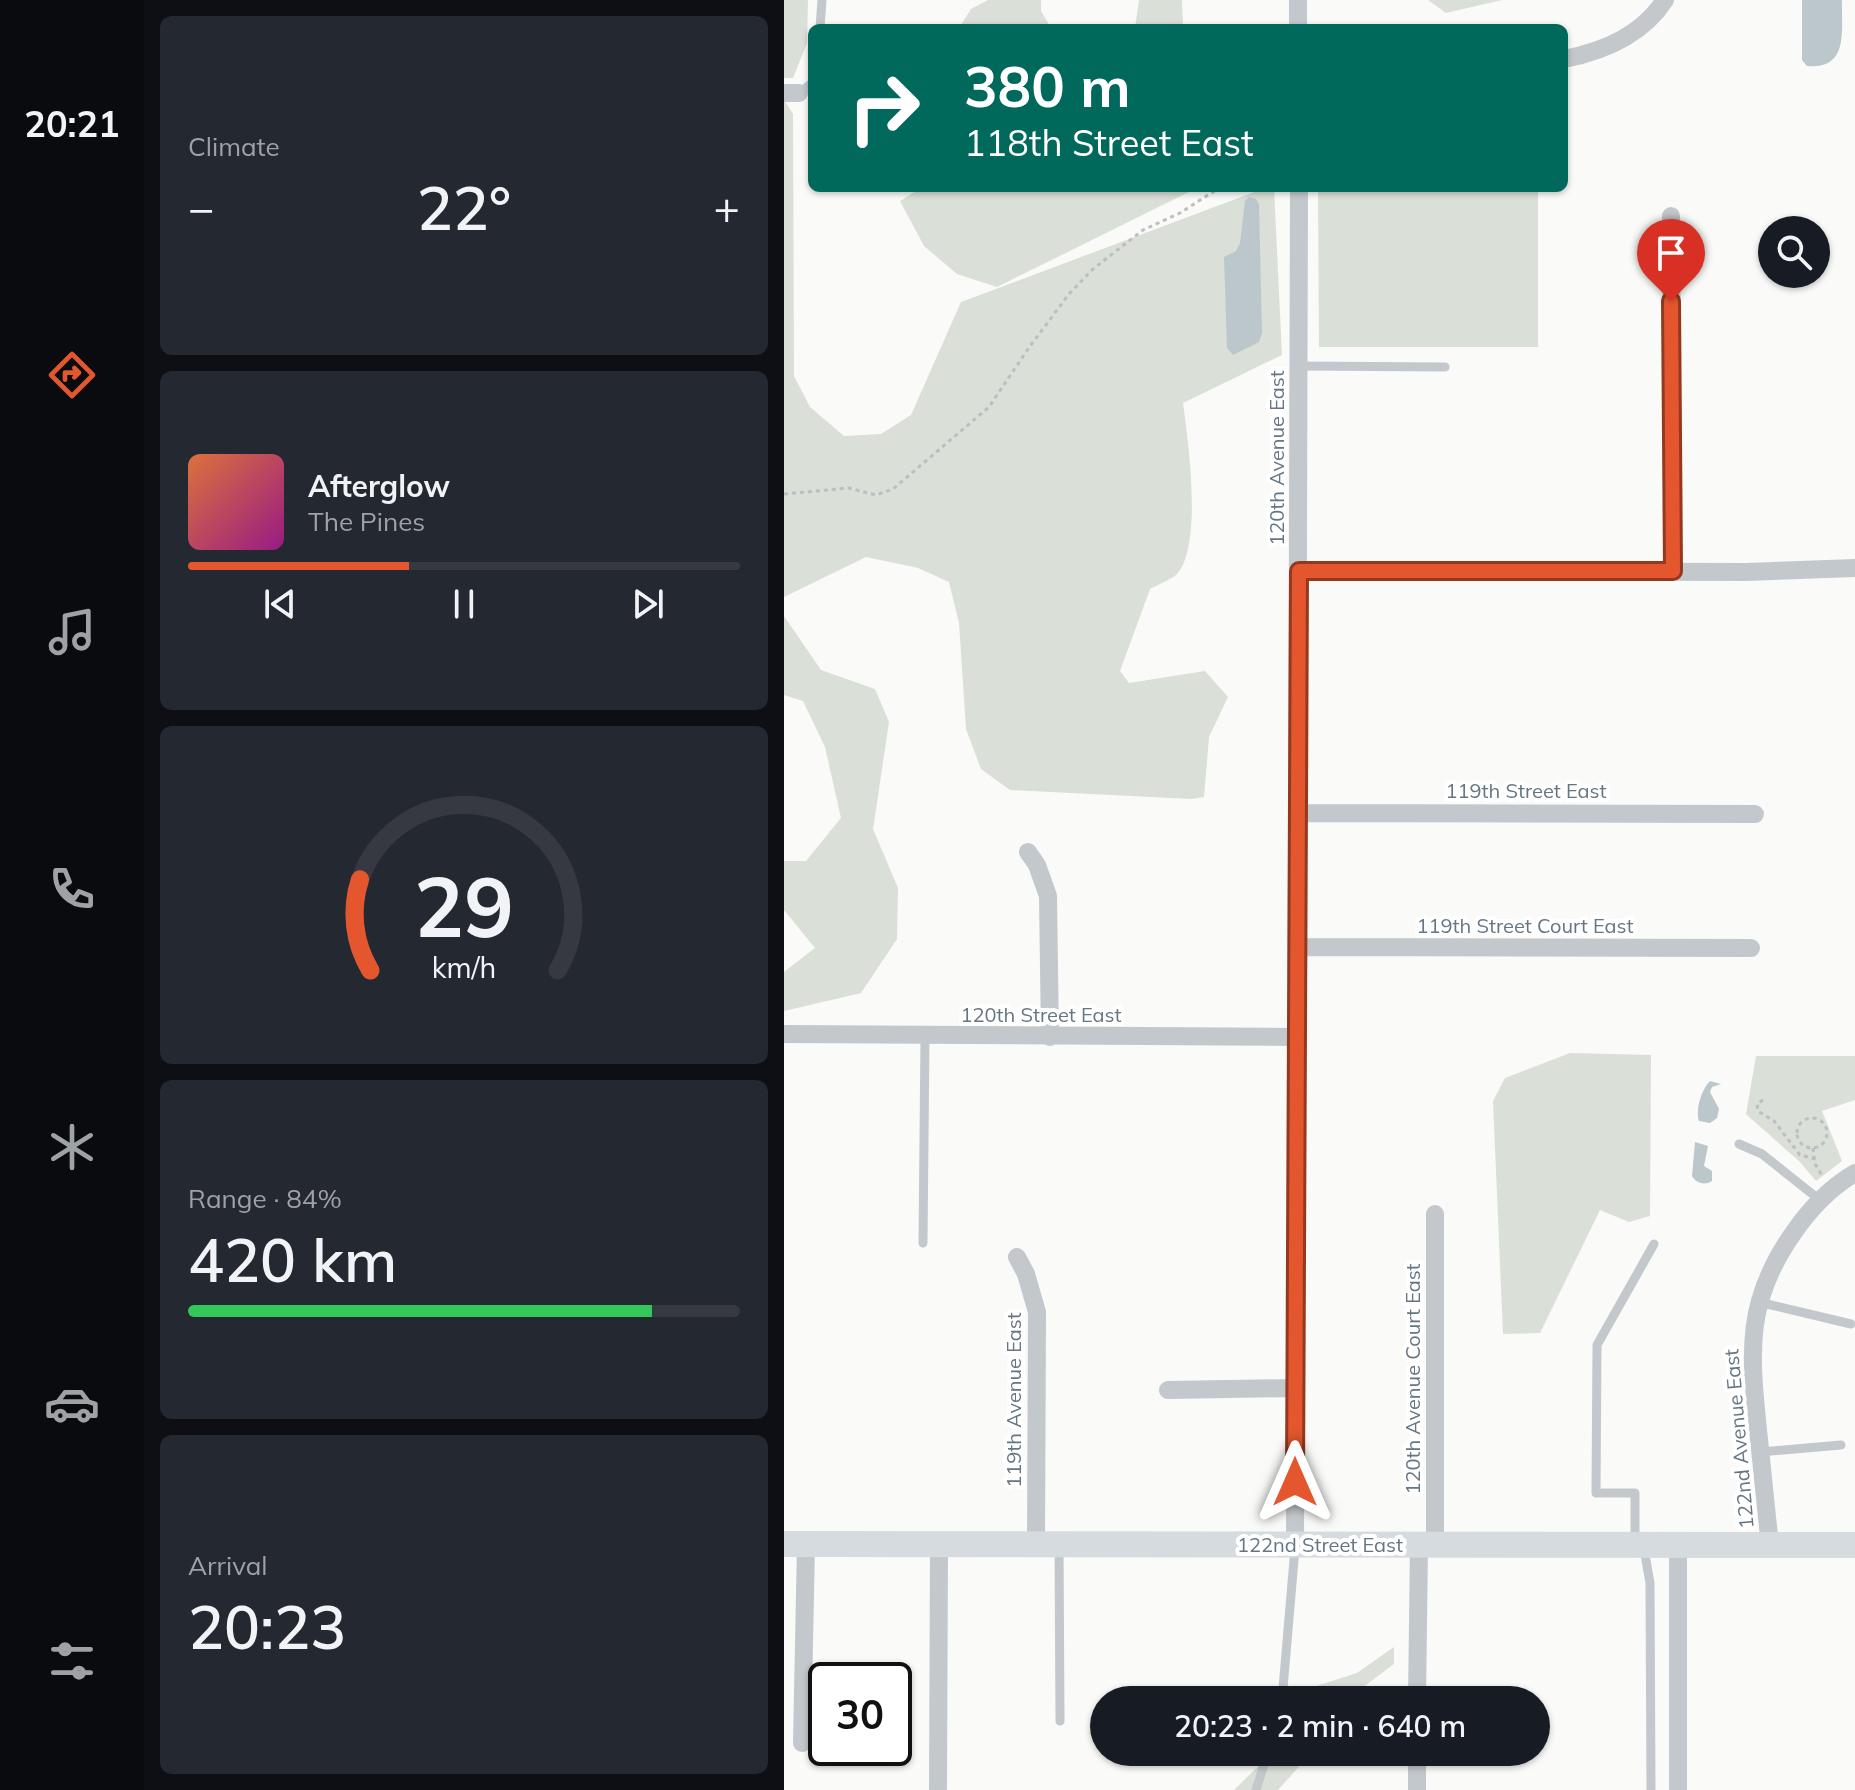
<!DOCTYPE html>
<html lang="en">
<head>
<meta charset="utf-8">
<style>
	:root { --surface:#171b24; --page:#242831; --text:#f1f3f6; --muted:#9ea1a6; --line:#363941; --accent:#e4572e }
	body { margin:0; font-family:Mulish,sans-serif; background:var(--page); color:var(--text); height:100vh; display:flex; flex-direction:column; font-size:30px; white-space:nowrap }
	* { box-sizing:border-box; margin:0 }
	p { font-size:26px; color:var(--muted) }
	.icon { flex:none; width:44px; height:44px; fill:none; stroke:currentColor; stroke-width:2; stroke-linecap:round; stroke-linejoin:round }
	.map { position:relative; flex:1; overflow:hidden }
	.drawer { display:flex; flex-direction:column; gap:16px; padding:16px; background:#0d0f14; width:640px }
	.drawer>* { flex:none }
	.hud { position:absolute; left:24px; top:24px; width:760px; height:168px; border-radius:12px; box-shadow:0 2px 6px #0004; background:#00695c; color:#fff; overflow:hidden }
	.tools { position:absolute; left:974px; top:216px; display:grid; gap:16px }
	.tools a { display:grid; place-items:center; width:72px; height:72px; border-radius:50%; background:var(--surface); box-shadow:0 2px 6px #0004; font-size:40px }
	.speed { position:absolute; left:24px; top:1662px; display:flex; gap:16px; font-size:40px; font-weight:700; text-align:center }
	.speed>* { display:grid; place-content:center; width:104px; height:104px; border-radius:50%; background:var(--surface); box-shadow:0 2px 6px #0004; line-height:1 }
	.speed .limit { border:4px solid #111; border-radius:12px; background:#fff; color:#111 }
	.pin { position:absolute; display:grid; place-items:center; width:68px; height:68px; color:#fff; margin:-82px -34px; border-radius:50% 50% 50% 0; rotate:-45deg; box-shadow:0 0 8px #0007 }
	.pin .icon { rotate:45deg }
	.me { position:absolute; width:88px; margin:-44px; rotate:0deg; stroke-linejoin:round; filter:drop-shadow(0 0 6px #0008) }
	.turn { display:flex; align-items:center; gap:28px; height:168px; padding:0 24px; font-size:36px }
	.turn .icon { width:104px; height:104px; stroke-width:2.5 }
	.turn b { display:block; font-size:56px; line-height:68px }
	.big { font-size:60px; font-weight:600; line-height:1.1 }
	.drawer .tile { flex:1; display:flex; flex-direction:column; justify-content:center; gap:12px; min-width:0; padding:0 28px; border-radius:12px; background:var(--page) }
	.drawer .dial { align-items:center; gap:0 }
	.dial svg { height:208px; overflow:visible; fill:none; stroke:var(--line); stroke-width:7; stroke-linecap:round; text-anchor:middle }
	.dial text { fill:var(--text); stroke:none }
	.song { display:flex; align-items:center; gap:24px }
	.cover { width:96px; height:96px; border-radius:12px; background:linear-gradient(135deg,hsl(20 70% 55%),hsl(310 70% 35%)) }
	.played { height:8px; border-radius:4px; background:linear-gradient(90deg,var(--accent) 40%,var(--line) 40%) }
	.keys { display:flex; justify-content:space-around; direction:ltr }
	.heat { display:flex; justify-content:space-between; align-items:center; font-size:44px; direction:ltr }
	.charge { height:12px; border-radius:6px; background:linear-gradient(90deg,#34c759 84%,var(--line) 0) }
	.trip { position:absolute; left:306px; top:1686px; width:460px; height:80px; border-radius:40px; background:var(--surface); box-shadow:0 2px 6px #0004; font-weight:600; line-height:80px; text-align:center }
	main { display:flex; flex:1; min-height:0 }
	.menu { display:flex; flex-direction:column; width:144px; justify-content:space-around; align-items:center; background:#090b0e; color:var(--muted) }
	.menu .icon { width:56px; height:56px }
	.menu .selected { color:var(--accent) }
	.menu b { font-size:36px; color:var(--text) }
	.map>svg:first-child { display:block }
	.green { fill:#dadfd7 }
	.water { fill:#bbc7cb }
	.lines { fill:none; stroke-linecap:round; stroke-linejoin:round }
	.path { stroke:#bbbfc2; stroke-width:3; stroke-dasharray:4 4; stroke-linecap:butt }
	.lane { stroke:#c3c8cc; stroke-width:9 }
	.street { stroke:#c3c8cc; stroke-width:18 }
	.secondary { stroke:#d6dbdf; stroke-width:26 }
	.route-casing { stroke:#94391e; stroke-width:20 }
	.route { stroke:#e4572e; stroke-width:14 }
	.labels { text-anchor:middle; stroke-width:8; stroke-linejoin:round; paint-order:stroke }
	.street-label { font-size:20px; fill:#657683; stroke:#fff }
</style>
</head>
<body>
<main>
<nav class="menu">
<b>20:21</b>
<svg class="icon selected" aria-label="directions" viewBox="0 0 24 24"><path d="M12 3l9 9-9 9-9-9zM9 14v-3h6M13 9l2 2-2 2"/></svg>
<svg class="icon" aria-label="music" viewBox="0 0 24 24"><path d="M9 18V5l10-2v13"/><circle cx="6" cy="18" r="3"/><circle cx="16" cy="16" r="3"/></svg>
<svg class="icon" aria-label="phone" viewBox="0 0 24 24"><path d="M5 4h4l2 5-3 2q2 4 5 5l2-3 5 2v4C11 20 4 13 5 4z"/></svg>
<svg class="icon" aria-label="climate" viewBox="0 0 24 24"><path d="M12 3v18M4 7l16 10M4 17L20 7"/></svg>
<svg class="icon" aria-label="car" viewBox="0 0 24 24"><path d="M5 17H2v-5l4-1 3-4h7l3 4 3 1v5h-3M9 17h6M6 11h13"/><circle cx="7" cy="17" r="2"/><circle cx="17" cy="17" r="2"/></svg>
<svg class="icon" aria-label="filters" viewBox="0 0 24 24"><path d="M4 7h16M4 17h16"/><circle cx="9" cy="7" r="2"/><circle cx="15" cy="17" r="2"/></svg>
</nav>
<section class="drawer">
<div class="tile"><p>Climate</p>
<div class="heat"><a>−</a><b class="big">22°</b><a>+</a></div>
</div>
<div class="tile">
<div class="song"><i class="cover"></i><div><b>Afterglow</b><p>The Pines</p></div></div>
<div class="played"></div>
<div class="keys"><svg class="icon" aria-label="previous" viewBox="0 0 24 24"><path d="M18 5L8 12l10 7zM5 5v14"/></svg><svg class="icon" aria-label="pause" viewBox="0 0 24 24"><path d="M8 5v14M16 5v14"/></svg><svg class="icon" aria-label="next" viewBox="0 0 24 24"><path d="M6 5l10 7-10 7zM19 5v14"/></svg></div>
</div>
<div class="tile dial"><svg viewBox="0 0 100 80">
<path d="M14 69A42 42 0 1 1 86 69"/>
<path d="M14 69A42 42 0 0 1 10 34" stroke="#e4572e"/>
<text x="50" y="56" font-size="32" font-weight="700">29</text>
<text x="50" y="72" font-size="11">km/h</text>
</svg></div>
<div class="tile"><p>Range · 84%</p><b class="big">420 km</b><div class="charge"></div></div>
<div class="tile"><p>Arrival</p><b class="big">20:23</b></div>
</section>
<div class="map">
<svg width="1071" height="1790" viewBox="0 0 1071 1790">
	<rect width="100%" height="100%" fill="#fafaf8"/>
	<path class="green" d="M0 0H24L23 43 9 78H0Z
		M204 0H257V11L267 28H175L187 9Z
		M355 0H398L399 28H351Z
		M644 0H718L662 13Z
		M0 100 9 114 10 376 26 407 60 436 97 434 127 415 177 302 481 188H490L498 355 399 403C404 440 419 545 393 574 387 580 373 585 366 589L336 671 345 683 421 671 444 697 425 737 420 797 407 799 226 790 197 769 182 729 175 623 165 582 134 568 82 557 0 597Z
		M137 188H413L213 287 173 274 140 246 116 201Z
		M534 188H754V347H535Z
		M0 616 37 670 91 689 105 722 89 829 114 888 113 939 77 993 0 1011V972L31 948 0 910V861H22L57 818 41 747 19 701 0 695Z
		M786 1053 867 1055 866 1216 845 1222 816 1210 756 1333 719 1334 709 1101 721 1078Z
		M972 1056H1071V1100L1038 1111 1058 1161 1032 1181 1016 1162 962 1114Z
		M610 1647V1664L562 1700H518L523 1689 573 1673Z
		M489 1752H528L494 1790H450Z"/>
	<path class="water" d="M1018 0H1058C1057 29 1066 70 1023 66L1018 60Z
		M465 197 472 199 475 204 478 333 475 342 449 355 443 348 440 257 452 251 456 243 461 201Z
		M926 1081 937 1084 928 1087 926 1092 935 1109 933 1118 926 1123 915 1121C911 1109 918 1089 926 1081Z
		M911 1142 924 1146 920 1166 928 1171V1181C921 1186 912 1183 908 1176Z"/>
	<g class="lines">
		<path class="path" d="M0 494 65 488 92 495 109 489 205 407 244 349 285 294 309 269 359 230 396 213 435 188
			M979 1100 973 1104 974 1111 990 1121 1016 1155 1031 1159
			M1013 1133a15 15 0 1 1 30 0a15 15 0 1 1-30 0Z
			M1029 1148 1031 1164 1039 1177"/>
		<path class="lane" d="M36 28 38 0
			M15 93 28 83
			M515 366 661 367
			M955 1144 978 1154 1037 1201
			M139 1243 141 1036
			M975 1302 1067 1324
			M976 1452 1057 1445
			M851 1542V1493H812L813 1345 870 1244
			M275 1545 276 1721
			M860 1549 866 1583 867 1790
			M498 1700 511 1548
			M472 1790 484 1752"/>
		<path class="street" d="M514 0V28
			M780 59C821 51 858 35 881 0
			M0 93H15
			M887 216 889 571
			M515 571 962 572 1071 568
			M514 813 971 814
			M244 852 253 865 264 896 266 1037
			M514 947 967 948
			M0 1034 514 1037
			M651 1214V1545
			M233 1257 242 1274 253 1312 252 1545
			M384 1390 511 1388
			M511 1545 515 188
			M894 1546V1790
			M986 1546C982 1507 978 1469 974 1430 966 1351 961 1301 1010 1232 1026 1209 1047 1187 1071 1173
			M633 1700 635 1545
			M18 1743 22 1544
			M154 1790 155 1545
			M633 1790V1752"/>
		<path class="secondary" d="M0 1544 1071 1545"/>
	</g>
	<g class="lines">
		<defs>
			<path id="route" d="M511 1482 515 571H889L887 301"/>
		</defs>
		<use href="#route" class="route-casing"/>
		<use href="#route" class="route"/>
	</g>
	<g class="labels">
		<g class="street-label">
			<text transform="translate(493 458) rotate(-90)" y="7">120th Avenue East</text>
			<text x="742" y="798">119th Street East</text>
			<text x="741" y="933">119th Street Court East</text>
			<text x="257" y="1022">120th Street East</text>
			<text transform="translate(629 1379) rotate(-90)" y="7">120th Avenue Court East</text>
			<text transform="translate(230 1400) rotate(-90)" y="7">119th Avenue East</text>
			<text transform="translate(955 1439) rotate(-95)" y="7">122nd Avenue East</text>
			<text x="536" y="1552">122nd Street East</text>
		</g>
	</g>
</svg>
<div class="tools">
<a><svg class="icon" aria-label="search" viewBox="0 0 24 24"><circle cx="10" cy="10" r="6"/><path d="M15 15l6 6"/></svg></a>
</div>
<div class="speed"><div class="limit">30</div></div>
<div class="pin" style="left:887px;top:301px;background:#d93025"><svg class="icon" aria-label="arrive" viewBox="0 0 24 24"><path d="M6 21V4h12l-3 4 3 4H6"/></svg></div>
<svg class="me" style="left:511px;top:1482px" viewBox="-20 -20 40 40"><path d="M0-17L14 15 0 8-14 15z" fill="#e4572e" stroke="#fff" stroke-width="4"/></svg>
<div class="trip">20:23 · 2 min · 640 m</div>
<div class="hud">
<div class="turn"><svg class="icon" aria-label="right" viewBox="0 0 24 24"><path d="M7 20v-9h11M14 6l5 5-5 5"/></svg><div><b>380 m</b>118th Street East</div></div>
</div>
</div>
</main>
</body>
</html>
